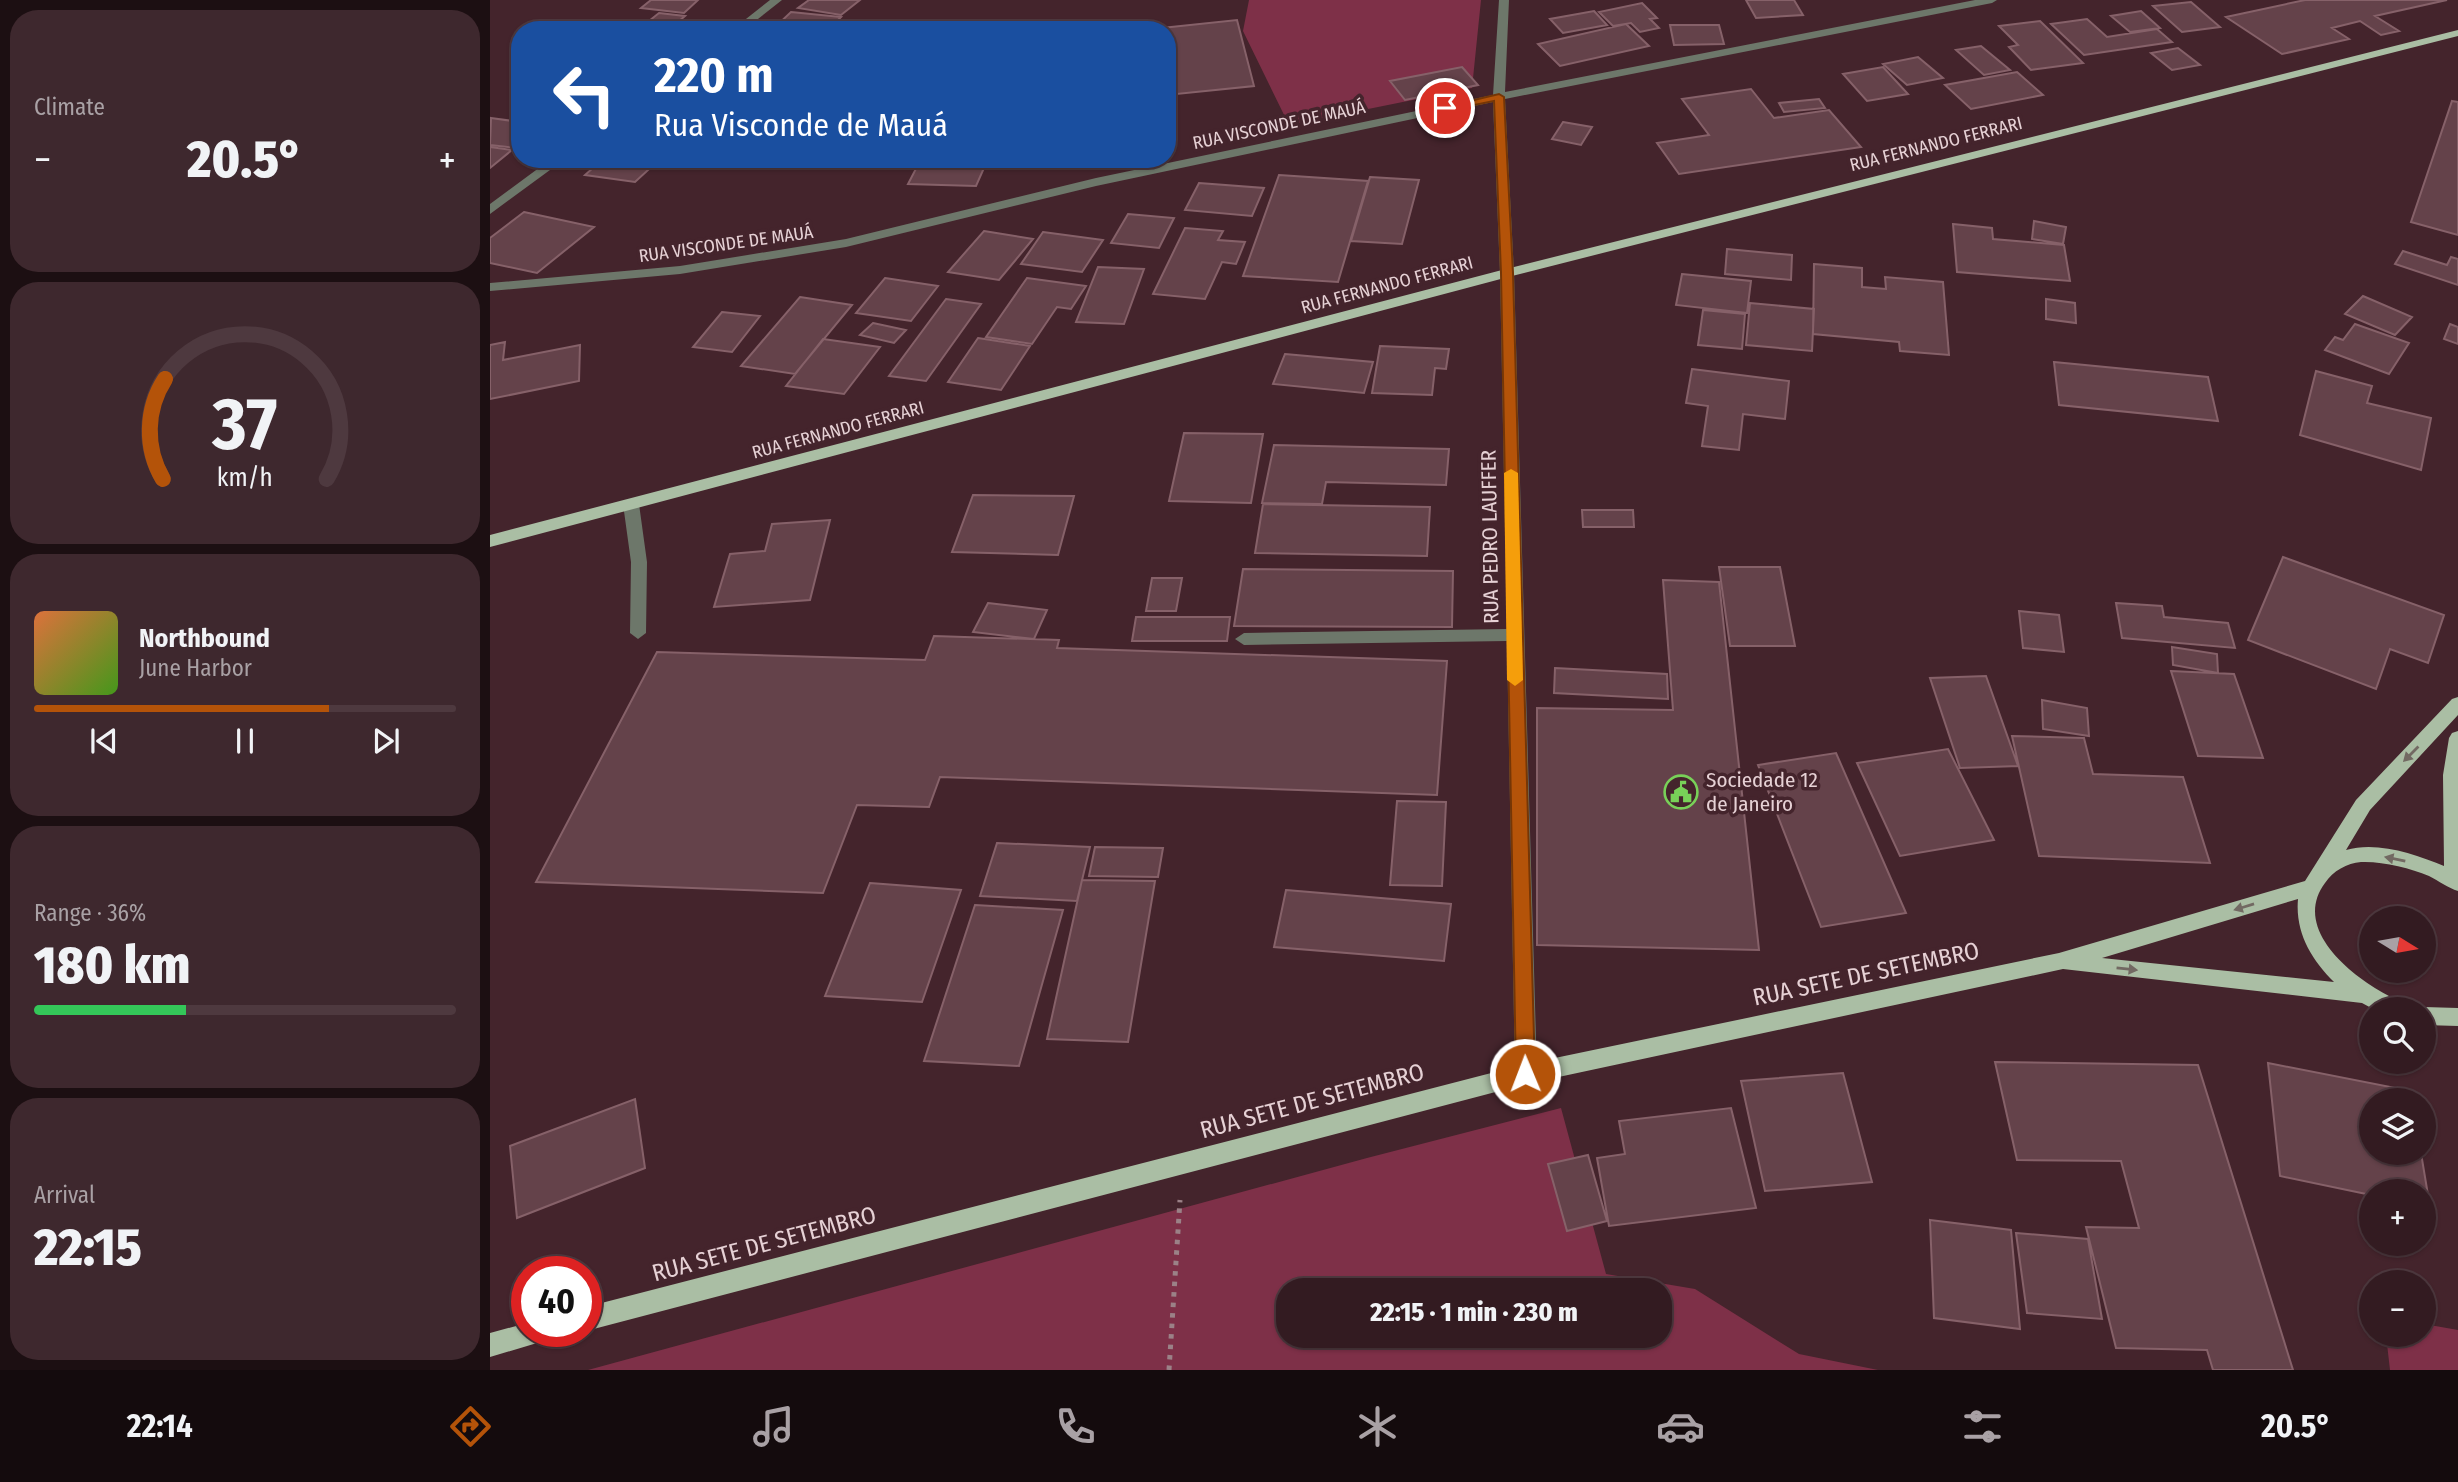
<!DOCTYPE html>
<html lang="en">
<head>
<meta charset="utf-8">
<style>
	:root { --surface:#331b21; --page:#3e282e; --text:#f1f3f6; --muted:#a9a1a5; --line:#4e393f; --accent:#b45309 }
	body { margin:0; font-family:"Fira Sans Condensed",sans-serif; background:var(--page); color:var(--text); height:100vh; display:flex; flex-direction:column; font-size:26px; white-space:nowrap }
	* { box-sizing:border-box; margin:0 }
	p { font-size:23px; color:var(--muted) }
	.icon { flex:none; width:38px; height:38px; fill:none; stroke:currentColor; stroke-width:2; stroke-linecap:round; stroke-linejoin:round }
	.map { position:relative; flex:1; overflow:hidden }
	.side { display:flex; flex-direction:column; gap:10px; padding:10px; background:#1c0f12; width:490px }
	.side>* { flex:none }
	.hud { position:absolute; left:21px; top:21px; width:665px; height:147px; border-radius:28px; box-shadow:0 2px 5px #0004,0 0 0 2px var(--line); background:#1a4fa0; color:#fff; overflow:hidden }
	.needle { width:46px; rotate:101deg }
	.fabs { position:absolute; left:1869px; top:906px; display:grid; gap:14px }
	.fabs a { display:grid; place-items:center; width:77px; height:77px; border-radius:50%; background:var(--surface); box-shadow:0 2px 5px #0004,0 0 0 2px var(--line); font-size:35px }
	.speed { position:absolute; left:21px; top:1256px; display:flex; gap:14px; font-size:35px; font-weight:700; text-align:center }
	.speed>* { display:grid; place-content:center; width:91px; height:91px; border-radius:50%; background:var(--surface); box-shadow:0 2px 5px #0004,0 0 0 2px var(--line); line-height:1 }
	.speed .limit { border:10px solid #d22; background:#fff; color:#111 }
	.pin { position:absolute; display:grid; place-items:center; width:60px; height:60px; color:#fff; margin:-30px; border:4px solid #fff; border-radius:50%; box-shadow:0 2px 7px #0007 }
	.me { position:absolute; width:77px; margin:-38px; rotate:359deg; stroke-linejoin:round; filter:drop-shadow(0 0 5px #0008) }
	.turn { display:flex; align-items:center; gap:24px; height:147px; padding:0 28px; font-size:32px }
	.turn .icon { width:91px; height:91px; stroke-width:2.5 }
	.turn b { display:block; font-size:49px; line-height:60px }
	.big { font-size:52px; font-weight:800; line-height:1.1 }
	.side .tile { flex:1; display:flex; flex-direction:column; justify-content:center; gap:10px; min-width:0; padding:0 24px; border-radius:28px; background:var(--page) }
	.side .dial { align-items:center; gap:0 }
	.dial svg { height:182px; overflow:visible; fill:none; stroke:var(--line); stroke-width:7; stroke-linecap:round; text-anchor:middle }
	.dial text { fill:var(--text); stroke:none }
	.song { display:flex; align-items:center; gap:21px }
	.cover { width:84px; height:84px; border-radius:10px; background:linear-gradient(135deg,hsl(20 70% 55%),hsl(100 70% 35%)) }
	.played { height:7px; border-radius:4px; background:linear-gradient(90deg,var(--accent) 70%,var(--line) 70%) }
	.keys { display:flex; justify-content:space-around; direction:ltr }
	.heat { display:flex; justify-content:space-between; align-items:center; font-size:38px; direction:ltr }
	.charge { height:10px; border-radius:5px; background:linear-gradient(90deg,#34c759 36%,var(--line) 0) }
	.trip { position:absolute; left:786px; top:1278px; width:396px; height:70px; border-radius:28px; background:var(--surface); box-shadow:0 2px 5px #0004,0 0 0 2px var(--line); font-weight:800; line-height:70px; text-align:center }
	.dock { display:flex; height:112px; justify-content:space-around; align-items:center; background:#140b0d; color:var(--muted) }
	.dock .icon { width:49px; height:49px }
	.dock .current { color:var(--accent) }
	.dock b { font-size:32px; color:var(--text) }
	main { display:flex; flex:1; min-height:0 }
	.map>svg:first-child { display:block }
	.green { fill:#7e3048; fill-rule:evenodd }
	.building { fill:#64424a; stroke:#866169; stroke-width:2 }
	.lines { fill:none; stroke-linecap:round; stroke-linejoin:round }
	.path { stroke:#9b8187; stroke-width:5; stroke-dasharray:4.5 6; stroke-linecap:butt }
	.minor { fill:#6d776a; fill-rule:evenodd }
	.major { fill:#aabea4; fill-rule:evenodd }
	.oneway { fill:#726962 }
	.route { fill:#b45309; stroke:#753606; stroke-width:2 }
	.slow { fill:#f59e0b }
	.labels { text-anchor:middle; stroke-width:7; stroke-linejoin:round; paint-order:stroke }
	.far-street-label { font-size:18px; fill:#e6d1d5; stroke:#44242c }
	.street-label { font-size:21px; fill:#e6d1d5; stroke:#44242c }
	.poi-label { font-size:21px; fill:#e6d1d5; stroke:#44242c; text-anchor:start }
	.near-street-label { font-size:24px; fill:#e6d1d5; stroke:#44242c }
</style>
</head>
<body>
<main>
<section class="side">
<div class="tile"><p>Climate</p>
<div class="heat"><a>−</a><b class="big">20.5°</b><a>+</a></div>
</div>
<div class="tile dial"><svg viewBox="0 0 100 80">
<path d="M14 69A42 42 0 1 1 86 69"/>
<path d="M14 69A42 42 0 0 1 15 25" stroke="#b45309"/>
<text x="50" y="56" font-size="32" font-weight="700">37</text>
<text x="50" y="72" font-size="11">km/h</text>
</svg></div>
<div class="tile">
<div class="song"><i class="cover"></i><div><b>Northbound</b><p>June Harbor</p></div></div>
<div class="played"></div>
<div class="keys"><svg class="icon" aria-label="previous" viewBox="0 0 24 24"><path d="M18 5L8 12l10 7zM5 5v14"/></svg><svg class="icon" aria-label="pause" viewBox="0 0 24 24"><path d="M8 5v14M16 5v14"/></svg><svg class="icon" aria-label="next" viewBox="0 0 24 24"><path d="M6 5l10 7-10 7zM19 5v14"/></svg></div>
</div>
<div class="tile"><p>Range · 36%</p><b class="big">180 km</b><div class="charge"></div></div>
<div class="tile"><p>Arrival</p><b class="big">22:15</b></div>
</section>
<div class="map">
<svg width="1968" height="1370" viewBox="0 0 1968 1370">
	<rect width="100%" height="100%" fill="#44242c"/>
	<path class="green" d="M759 0H991L982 88 799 125 753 31Z
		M1071 1108 1116 1274 1205 1289 1309 1354 1388 1370H98L877 1158ZM798 1290H1169V1335H798Z
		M1934 1324 1968 1330V1370H1900L1896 1335H1934Z"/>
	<path class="building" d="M161 0H208L194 13 151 8Z
		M319 0H370L351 15 308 8Z
		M1256 0H1304L1313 15 1266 18Z
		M1815 0H1957L1885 16 1909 31 1891 35 1870 21 1842 28 1859 39 1792 54 1736 17Z
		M1701 2 1730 27 1692 32 1663 6Z
		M1152 3 1167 18 1160 19 1169 28 1150 32 1141 23 1123 26 1109 12Z
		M1104 11 1117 25 1073 33 1060 19Z
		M1651 11 1670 28 1640 32 1621 16Z
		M301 12 351 17 338 30H282Z
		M169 13 195 16 181 28 154 25Z
		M1597 19 1617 37 1667 29 1682 42 1594 55 1561 24Z
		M747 20 764 86 677 95V30L662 29Z
		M120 21 185 29 110 30Z
		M1550 21 1593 63 1541 70 1519 47 1528 45 1509 26Z
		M1136 24 1159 46 1070 66 1048 44Z
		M1180 25H1229L1234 44 1184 45Z
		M1491 46 1520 70 1494 75 1466 50Z
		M1688 48 1710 65 1682 70 1661 53Z
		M1428 57 1453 78 1417 85 1393 64Z
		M972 67 988 85 915 100 900 81Z
		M1393 67 1418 94 1377 101 1353 74Z
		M1527 72 1553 95 1481 109 1455 85Z
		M1261 89 1284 118 1339 110 1371 147 1189 174 1167 143 1219 135 1192 99Z
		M1329 99 1335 108 1294 112 1289 103Z
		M1962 101 1968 102V235L1921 222Z
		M1 118 30 122V146L26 148 0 145Z
		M1073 122 1102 127 1091 145 1062 139Z
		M0 147 22 150 0 168Z
		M113 159H170L145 182 95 175Z
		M431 159H498L486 186 418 184Z
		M789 175 878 181 848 282 753 276Z
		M880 177 929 180 912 244 861 241Z
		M709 183 774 188 762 216 695 210Z
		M34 212 104 227 47 273 0 263V238Z
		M638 214 684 218 669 248 621 243Z
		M1544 221 1576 227 1573 244 1542 239Z
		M1463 224 1502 228 1503 239 1574 245 1580 281 1467 272Z
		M695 228 733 231 728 240 755 242 746 264 732 262 715 299 663 294Z
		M494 231 543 239 509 280 458 272Z
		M553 232 613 240 592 272 531 264Z
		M1237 249 1302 255 1301 280 1235 274Z
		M1913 251 1957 265 1961 257 1968 259V285L1905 264Z
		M1324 264 1372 268V287L1396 289 1395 277 1453 282 1459 355 1410 351 1409 342 1323 334Z
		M608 267 654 269 634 324 586 322Z
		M1192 274 1261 281 1257 313 1186 305Z
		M395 278 448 286 421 321 366 313Z
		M537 278 596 286 581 309 567 307 542 344 496 337Z
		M1873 296 1922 317 1905 335 1855 314Z
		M310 297 362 305 305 374 251 366Z
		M456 299 491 304 436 381 399 376Z
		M1556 299 1585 303 1586 323 1556 319Z
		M1260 303 1324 309 1322 351 1256 345Z
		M1213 310 1255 314 1252 349 1208 345Z
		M232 312 270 316 242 352 203 347Z
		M383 323 416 330 404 343 370 335Z
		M1865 324 1919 343 1899 374 1835 350 1845 337 1853 340Z
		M1960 324 1968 327V344L1954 339Z
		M488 338 540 346 511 390 458 382Z
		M333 339 390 347 354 394 296 386Z
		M15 342 13 360 90 345 89 381 0 399V345Z
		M890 346 959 349 956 369 945 368 942 395 882 393Z
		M795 354 883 362 874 393 783 384Z
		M1564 362 1718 377 1728 421 1569 405Z
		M1202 369 1299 381 1295 419 1253 414 1249 450 1212 446 1218 406 1196 403Z
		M1826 371 1882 386 1877 403 1941 418 1931 470 1810 435Z
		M694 433 773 434 761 503 679 501Z
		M784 445 959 449 956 485 836 482 832 504 772 503Z
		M483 495 584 496 568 555 462 552Z
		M773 504 940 507 937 556 765 553Z
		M1092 510H1143L1144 527H1093Z
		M340 520 320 600 224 607 240 554 275 551 282 524Z
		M1793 557 1954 615 1938 663 1900 649 1886 689 1758 640Z
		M1229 567H1290L1305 646H1240Z
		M753 569 963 571 962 627 744 626Z
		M662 578H692L686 611H656Z
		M1173 580 1229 582 1269 950 1047 945V708L1183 710Z
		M498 603 557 610 544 639 483 632Z
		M1626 603 1672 606 1674 617 1738 623 1745 648 1632 638Z
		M1529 611 1569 615 1574 652 1533 648Z
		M646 617H740L737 641H642Z
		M444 636 569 640 567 648 957 661 947 795 450 777 439 807 367 805 333 893 46 882 167 652 435 660Z
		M1682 647 1727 654 1728 673 1683 665Z
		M1065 668 1177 674 1178 699 1064 693Z
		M1681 671 1744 674 1773 758 1708 756Z
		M1496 676 1528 766 1470 768 1440 678Z
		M1552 700 1597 708 1599 736 1553 729Z
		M1522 736 1594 738 1603 774 1693 777 1720 863 1549 856Z
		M1458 749 1504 840 1410 856 1367 763Z
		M1346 753 1416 913 1331 927 1268 765Z
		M907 801 956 802 952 886 900 885Z
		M507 843 600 847 587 901 490 896Z
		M605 847 673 848 668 877 599 876Z
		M592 880 665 881 638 1042 557 1039Z
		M380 883 471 890 432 1002 335 996Z
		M796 890 961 904 954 961 784 947Z
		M485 905 573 910 529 1066 434 1061Z
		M1505 1062 1708 1065 1803 1370H1723L1717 1350 1626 1348 1596 1227 1649 1228 1631 1161 1527 1160Z
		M1778 1063 1921 1091 1922 1101H1881V1153H1931L1940 1207 1934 1206V1192H1881V1195L1790 1176Z
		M1353 1073 1382 1182 1275 1191 1251 1081Z
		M145 1099 155 1168 27 1218 20 1146Z
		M1241 1108 1266 1208 1119 1226 1107 1158 1135 1154 1129 1121Z
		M1098 1155 1117 1221 1077 1231 1058 1164Z
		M1440 1220 1521 1230 1530 1329 1444 1318Z
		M1526 1233 1598 1239 1612 1319 1537 1313Z"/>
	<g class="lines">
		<path class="path" d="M679 1370 690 1200"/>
		<path class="minor" d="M280 0H292L254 30H242Z
			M1009 0H1019L1015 92 1485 0H1507L1502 3 1015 99 1024 273 1047 1074 1044 1081 1036 1084 1028 1081 1025 1074 1017 641 754 645 745 639 754 633 1017 629 1010 273 1003 102 606 186 356 247 190 274 0 291V283L190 266 356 239 606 178 1003 95Z
			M61 159H75L0 214V204Z
			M141 499 149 504 157 562 156 633 148 639 140 633 141 562 133 504Z"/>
		<path class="major" d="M1968 30V36L1022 276 0 547V535L1012 270Z
			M1968 697V715L1880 810 1856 850C1887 841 1925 854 1954 866L1953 775 1959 738 1962 733 1968 731V891C1958 888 1949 881 1939 876 1920 868 1892 861 1871 862 1857 863 1843 871 1835 883 1797 934 1877 989 1917 1004L1920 1010H1885L1872 1003 1573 969 1036 1084 96 1331V1307L1036 1064 1569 953 1815 881 1866 800 1962 699ZM1808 899C1805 932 1821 959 1844 982L1612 958Z
			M1934 1007 1968 1008V1026L1934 1025V1010H1927Z
			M37 1323V1332H61L57 1340 0 1357V1333Z"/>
	</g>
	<defs><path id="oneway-solid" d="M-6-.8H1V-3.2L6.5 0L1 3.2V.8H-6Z" transform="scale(1.75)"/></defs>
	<g class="oneway">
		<use href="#oneway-solid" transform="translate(1921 754) rotate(135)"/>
		<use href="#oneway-solid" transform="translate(1905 859) rotate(-169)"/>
		<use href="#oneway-solid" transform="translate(1754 907) rotate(163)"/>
		<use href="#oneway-solid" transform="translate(1637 969) rotate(6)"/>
	</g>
	<path class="route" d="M1009 94 1014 97 1023 273 1045 1074 1042 1081 1035 1083 1029 1081 1026 1074 1011 273 1004 101 955 111 950 108Z"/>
	<path class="slow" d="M1021 469 1028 473 1033 680 1025 686 1017 680 1014 473Z"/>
	<defs>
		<symbol id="civic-ring" viewBox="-11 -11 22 22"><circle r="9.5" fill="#44242c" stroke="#78d158" stroke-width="1.5"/><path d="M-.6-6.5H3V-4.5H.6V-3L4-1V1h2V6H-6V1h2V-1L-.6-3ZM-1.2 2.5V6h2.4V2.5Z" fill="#78d158"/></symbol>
	</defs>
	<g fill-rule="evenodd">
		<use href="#civic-ring" x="1172" y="773" width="38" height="38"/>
	</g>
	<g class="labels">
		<g class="far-street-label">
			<text transform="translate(789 125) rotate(-12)" y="6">RUA VISCONDE DE MAUÁ</text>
			<text transform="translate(1446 144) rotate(-14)" y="6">RUA FERNANDO FERRARI</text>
			<text transform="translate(236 244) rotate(-8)" y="6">RUA VISCONDE DE MAUÁ</text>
			<text transform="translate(897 285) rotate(-15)" y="6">RUA FERNANDO FERRARI</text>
			<text transform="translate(348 430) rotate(-15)" y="6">RUA FERNANDO FERRARI</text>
		</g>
		<g class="street-label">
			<text transform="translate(1000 537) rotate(-91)" y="7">RUA PEDRO LAUFFER</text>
		</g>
		<g class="poi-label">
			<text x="1216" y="787">Sociedade 12<tspan x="1216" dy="24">de Janeiro</tspan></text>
		</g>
		<g class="near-street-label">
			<text transform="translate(1376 974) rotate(-12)" y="8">RUA SETE DE SETEMBRO</text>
			<text transform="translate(822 1101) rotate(-15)" y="8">RUA SETE DE SETEMBRO</text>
			<text transform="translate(274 1244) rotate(-15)" y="8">RUA SETE DE SETEMBRO</text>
		</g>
	</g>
</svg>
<div class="fabs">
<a><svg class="needle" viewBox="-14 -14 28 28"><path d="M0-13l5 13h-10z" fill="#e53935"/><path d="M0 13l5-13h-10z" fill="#a9a1a5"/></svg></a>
<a><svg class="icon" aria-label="search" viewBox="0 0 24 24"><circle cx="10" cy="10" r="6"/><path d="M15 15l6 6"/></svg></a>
<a><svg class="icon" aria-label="layers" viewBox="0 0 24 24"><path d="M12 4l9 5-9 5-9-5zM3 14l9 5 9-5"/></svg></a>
<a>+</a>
<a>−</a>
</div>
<div class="speed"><div class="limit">40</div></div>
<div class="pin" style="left:955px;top:108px;background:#d93025"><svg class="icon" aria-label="arrive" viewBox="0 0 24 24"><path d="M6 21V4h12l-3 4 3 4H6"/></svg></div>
<svg class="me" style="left:1035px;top:1074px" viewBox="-20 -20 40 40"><circle r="17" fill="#b45309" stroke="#fff" stroke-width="3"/><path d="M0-11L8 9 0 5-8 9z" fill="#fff"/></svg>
<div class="trip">22:15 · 1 min · 230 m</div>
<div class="hud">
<div class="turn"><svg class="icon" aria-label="left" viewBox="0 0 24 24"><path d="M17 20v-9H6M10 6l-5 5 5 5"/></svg><div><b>220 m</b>Rua Visconde de Mauá</div></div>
</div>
</div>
</main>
<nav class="dock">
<b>22:14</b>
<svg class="icon current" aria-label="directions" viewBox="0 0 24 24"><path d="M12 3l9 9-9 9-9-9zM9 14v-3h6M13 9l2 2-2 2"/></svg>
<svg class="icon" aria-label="music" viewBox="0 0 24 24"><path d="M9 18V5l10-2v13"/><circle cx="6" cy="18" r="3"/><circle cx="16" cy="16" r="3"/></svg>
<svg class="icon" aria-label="phone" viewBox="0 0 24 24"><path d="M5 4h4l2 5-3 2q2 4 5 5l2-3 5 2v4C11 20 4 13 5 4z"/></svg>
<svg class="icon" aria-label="climate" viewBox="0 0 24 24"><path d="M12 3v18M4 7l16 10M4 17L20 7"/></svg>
<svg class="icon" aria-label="car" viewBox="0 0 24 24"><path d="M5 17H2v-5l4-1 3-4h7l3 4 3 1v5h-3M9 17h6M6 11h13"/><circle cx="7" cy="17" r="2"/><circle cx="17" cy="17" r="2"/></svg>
<svg class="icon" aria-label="filters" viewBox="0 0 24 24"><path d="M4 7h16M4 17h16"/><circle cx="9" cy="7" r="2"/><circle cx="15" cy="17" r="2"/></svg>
<b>20.5°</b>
</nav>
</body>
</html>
